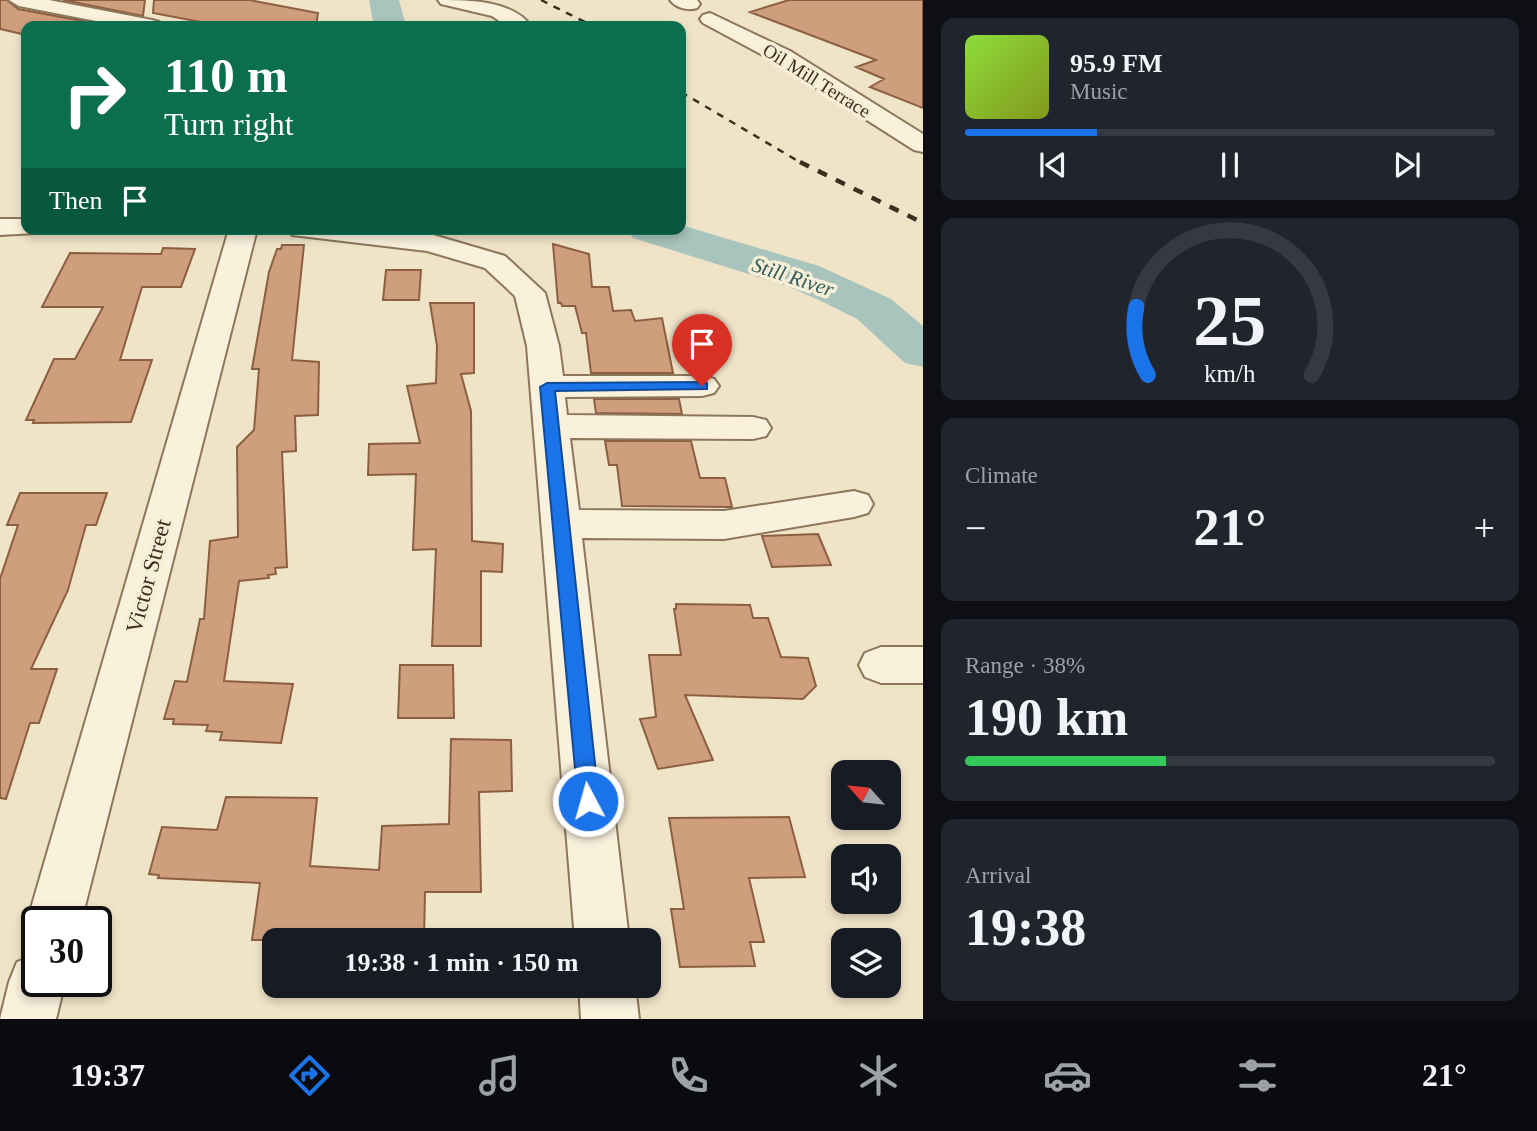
<!DOCTYPE html>
<html lang="en">
<head>
<meta charset="utf-8">
<style>
	:root { --surface:#171b24; --page:#20242c; --text:#f1f3f6; --muted:#9ea1a6; --line:#363941; --accent:#1a73e8 }
	body { margin:0; font-family:Georgia,serif; background:var(--page); color:var(--text); height:100vh; display:flex; flex-direction:column; font-size:26px; white-space:nowrap }
	* { box-sizing:border-box; margin:0 }
	p { font-size:23px; color:var(--muted) }
	.icon { flex:none; width:38px; height:38px; fill:none; stroke:currentColor; stroke-width:2; stroke-linecap:round; stroke-linejoin:round }
	.map { position:relative; flex:1; overflow:hidden }
	.sheet { display:flex; flex-direction:column; gap:18px; padding:18px; background:#0d0f14; width:614px }
	.sheet>* { flex:none }
	.guide { position:absolute; left:21px; top:21px; width:665px; height:214px; border-radius:14px; box-shadow:0 4px 10px #0003; background:#0b6e4f; color:#fff; overflow:hidden }
	.needle { width:46px; rotate:297deg }
	.fabs { position:absolute; left:831px; top:760px; display:grid; gap:14px }
	.fabs a { display:grid; place-items:center; width:70px; height:70px; border-radius:14px; background:var(--surface); box-shadow:0 4px 10px #0003; font-size:35px }
	.speed { position:absolute; left:21px; top:906px; display:flex; gap:14px; font-size:35px; font-weight:700; text-align:center }
	.speed>* { display:grid; place-content:center; width:91px; height:91px; border-radius:50%; background:var(--surface); box-shadow:0 4px 10px #0003; line-height:1 }
	.speed .limit { border:4px solid #111; border-radius:10px; background:#fff; color:#111 }
	.pin { position:absolute; display:grid; place-items:center; width:60px; height:60px; color:#fff; margin:-72px -30px; border-radius:50% 50% 50% 0; rotate:-45deg; box-shadow:0 0 7px #0007 }
	.pin .icon { rotate:45deg }
	.me { position:absolute; width:77px; margin:-38px; rotate:354deg; stroke-linejoin:round; filter:drop-shadow(0 0 5px #0008) }
	.turn { display:flex; align-items:center; gap:24px; height:147px; padding:0 28px; font-size:32px }
	.turn .icon { width:91px; height:91px; stroke-width:2.5 }
	.turn b { display:block; font-size:49px; line-height:60px }
	.then { display:flex; align-items:center; height:66px; padding:0 28px; background:#0003; gap:14px; font-size:26px }
	.big { font-size:52px; font-weight:700; line-height:1.1 }
	.sheet .tile { flex:1; display:flex; flex-direction:column; justify-content:center; gap:10px; min-width:0; padding:0 24px; border-radius:14px; background:var(--page) }
	.sheet .dial { align-items:center; gap:0 }
	.dial svg { height:182px; overflow:visible; fill:none; stroke:var(--line); stroke-width:7; stroke-linecap:round; text-anchor:middle }
	.dial text { fill:var(--text); stroke:none }
	.song { display:flex; align-items:center; gap:21px }
	.cover { width:84px; height:84px; border-radius:10px; background:linear-gradient(135deg,hsl(90 70% 55%),hsl(70 70% 35%)) }
	.played { height:7px; border-radius:4px; background:linear-gradient(90deg,var(--accent) 25%,var(--line) 25%) }
	.keys { display:flex; justify-content:space-around; direction:ltr }
	.heat { display:flex; justify-content:space-between; align-items:center; font-size:38px; direction:ltr }
	.charge { height:10px; border-radius:5px; background:linear-gradient(90deg,#34c759 38%,var(--line) 0) }
	.trip { position:absolute; left:262px; top:928px; width:399px; height:70px; border-radius:14px; background:var(--surface); box-shadow:0 4px 10px #0003; font-weight:700; line-height:70px; text-align:center }
	.tabs { display:flex; height:112px; justify-content:space-around; align-items:center; background:#090b0e; color:var(--muted) }
	.tabs .icon { width:49px; height:49px }
	.tabs .active { color:var(--accent) }
	.tabs b { font-size:32px; color:var(--text) }
	main { display:flex; flex:1; min-height:0 }
	.map>svg:first-child { display:block }
	.lines { fill:none; stroke-linecap:round; stroke-linejoin:round }
	.river { fill:#a9c4bc; fill-rule:evenodd }
	.building { fill:#cf9f7d; stroke:#8d5f41; stroke-width:2 }
	.minor-casing { stroke:#8d765c; stroke-width:4 }
	.minor { fill:#faf1dc; fill-rule:evenodd }
	.rail-far1 { stroke:#3d2e20; stroke-width:2.5; stroke-dasharray:7 7; stroke-linecap:butt }
	.rail { stroke:#3d2e20; stroke-width:4.5; stroke-dasharray:10 10; stroke-linecap:butt }
	.route { fill:#1a73e8; stroke:#114b97; stroke-width:2 }
	.labels { text-anchor:middle; stroke-width:7; stroke-linejoin:round; paint-order:stroke }
	.far-street-label { font-size:19px; fill:#3d2e20; stroke:#f7eed8 }
	.far-water-label { font-size:21px; font-style:italic; fill:#2f5d5a; stroke:#f7eed8 }
	.street-label { font-size:23px; fill:#3d2e20; stroke:#f7eed8 }
</style>
</head>
<body>
<main>
<div class="map">
<svg width="923" height="1019" viewBox="0 0 923 1019">
	<rect width="100%" height="100%" fill="#f0e4c8"/>
	<g class="lines">
		<path class="river" d="M369 0H399L406 26H374Z
			M681 225 819 266 891 299 923 326V367L905 363 857 319 821 301 787 286 633 238 626 229H681Z"/>
	</g>
	<path class="building" d="M0 0H7L18 9 110 26H26V35L0 29Z
		M63 0H145L143 16Z
		M154 0H249L318 13 316 26H222L153 13Z
		M789 0H923V108L870 87 884 79 856 67 876 60 750 12Z
		M553 244 589 254 592 287H609L613 311 631 310 635 321 662 318 673 373H591L586 333H582L575 306H562L561 303H558Z
		M282 245H304L292 360 319 362 318 415 295 416 296 451 282 452 287 567 275 568 276 574 268 575 269 578 239 581 224 681 293 684 281 743 220 740 222 732 206 731 208 725 173 724 174 719H164L175 681 187 682 200 619H204L210 541 238 537 237 447 254 430 259 369H252L269 272 277 249H281Z
		M163 248 195 249 181 287H142L120 360H152L131 422 33 423 34 420H26L54 359H75L103 307H42L70 253 161 254Z
		M386 270H421L419 300H383Z
		M430 303H474V373L461 374 471 411 472 541 503 544 502 572 481 571V646H432L436 549 413 550 416 474 368 475 369 444 420 443 407 386 436 383 437 346Z
		M594 399H679L682 414 596 413Z
		M605 441H691L700 478H725L732 507 622 506 617 465H609Z
		M20 493H107L96 525H86L68 590 31 669H57L39 723H30L6 799 0 798V579L18 525H7Z
		M818 534 831 565 772 567 762 536Z
		M676 604 750 605 753 618H768L781 657 808 658 816 686 803 699 685 695 713 760 658 769 640 719 656 717 649 655H681L674 609H676Z
		M400 665H453L454 718H398Z
		M451 739 511 740 512 791 479 792 481 892H425L424 940H252L260 883 158 878 159 875 149 874 162 827 217 830 226 797 317 798 310 866 379 870 382 826 449 824Z
		M789 817 805 877 749 878 764 942H750L755 966 680 967 671 909H684L669 818Z"/>
	<g class="lines">
		<defs>
			<path id="minor" d="M9 0H49L152 20 159 22 162 26H122L19 6Z
				M438 0C468 0 512 0 531 26H507L492 16 441 4Z
				M670 0H697L700 4 697 8C688 11 676 8 670 0Z
				M710 13 790 51 923 134V152L914 150 774 61 703 23 700 19 703 15Z
				M0 219H26V229H38L36 233 0 235Z
				M229 229H257L81 922H37V941L27 922Z
				M288 229H392L430 234 505 256 545 293 559 346 563 376H702L714 379 719 386 714 393 702 396 565 397 567 415 753 417 766 420 771 428 766 436 753 439 570 438 579 510 724 511 854 491 868 495 873 504 868 513 854 517 724 539 582 538 629 940H575L527 346 515 296 485 268 427 251 292 235Z
				M881 647H923V683H881L865 677 859 665 865 653Z
				M37 954V982H65L56 1019H0L9 982 17 962Z
				M579 985H635L639 1019H581Z"/>
		</defs>
		<use href="#minor" class="minor-casing"/>
		<use href="#minor" class="minor"/>
		<path class="rail-far1" d="M541 0 593 26
			M681 92 803 164"/>
		<path class="rail" d="M800 162 923 223"/>
	</g>
	<path class="route" d="M702 382 707 383V389L555 391 599 801 596 807 588 810 581 807 578 801 540 387 547 383Z"/>
	<g class="labels">
		<g class="far-street-label">
			<text transform="translate(817 80) rotate(32)" y="7">Oil Mill Terrace</text>
		</g>
		<g class="far-water-label">
			<text transform="translate(793 277) rotate(18)" y="7">Still River</text>
		</g>
		<g class="street-label">
			<text transform="translate(148 576) rotate(-75)" y="8">Victor Street</text>
		</g>
	</g>
</svg>
<div class="fabs">
<a><svg class="needle" viewBox="-14 -14 28 28"><path d="M0-13l5 13h-10z" fill="#e53935"/><path d="M0 13l5-13h-10z" fill="#9ea1a6"/></svg></a>
<a><svg class="icon" aria-label="sound" viewBox="0 0 24 24"><path d="M4 9h4l5-4v14l-5-4H4zM17 9q2 3 0 6"/></svg></a>
<a><svg class="icon" aria-label="layers" viewBox="0 0 24 24"><path d="M12 4l9 5-9 5-9-5zM3 14l9 5 9-5"/></svg></a>
</div>
<div class="speed"><div class="limit">30</div></div>
<div class="pin" style="left:702px;top:386px;background:#d93025"><svg class="icon" aria-label="arrive" viewBox="0 0 24 24"><path d="M6 21V4h12l-3 4 3 4H6"/></svg></div>
<svg class="me" style="left:588px;top:801px" viewBox="-20 -20 40 40"><circle r="17" fill="#1a73e8" stroke="#fff" stroke-width="3"/><path d="M0-11L8 9 0 5-8 9z" fill="#fff"/></svg>
<div class="trip">19:38 · 1 min · 150 m</div>
<div class="guide">
<div class="turn"><svg class="icon" aria-label="right" viewBox="0 0 24 24"><path d="M7 20v-9h11M14 6l5 5-5 5"/></svg><div><b>110 m</b>Turn right</div></div>
<div class="then">Then<svg class="icon" aria-label="arrive" viewBox="0 0 24 24"><path d="M6 21V4h12l-3 4 3 4H6"/></svg></div>
</div>
</div>
<section class="sheet">
<div class="tile">
<div class="song"><i class="cover"></i><div><b>95.9 FM</b><p>Music</p></div></div>
<div class="played"></div>
<div class="keys"><svg class="icon" aria-label="previous" viewBox="0 0 24 24"><path d="M18 5L8 12l10 7zM5 5v14"/></svg><svg class="icon" aria-label="pause" viewBox="0 0 24 24"><path d="M8 5v14M16 5v14"/></svg><svg class="icon" aria-label="next" viewBox="0 0 24 24"><path d="M6 5l10 7-10 7zM19 5v14"/></svg></div>
</div>
<div class="tile dial"><svg viewBox="0 0 100 80">
<path d="M14 69A42 42 0 1 1 86 69"/>
<path d="M14 69A42 42 0 0 1 9 39" stroke="#1a73e8"/>
<text x="50" y="56" font-size="32" font-weight="700">25</text>
<text x="50" y="72" font-size="11">km/h</text>
</svg></div>
<div class="tile"><p>Climate</p>
<div class="heat"><a>−</a><b class="big">21°</b><a>+</a></div>
</div>
<div class="tile"><p>Range · 38%</p><b class="big">190 km</b><div class="charge"></div></div>
<div class="tile"><p>Arrival</p><b class="big">19:38</b></div>
</section>
</main>
<nav class="tabs">
<b>19:37</b>
<svg class="icon active" aria-label="directions" viewBox="0 0 24 24"><path d="M12 3l9 9-9 9-9-9zM9 14v-3h6M13 9l2 2-2 2"/></svg>
<svg class="icon" aria-label="music" viewBox="0 0 24 24"><path d="M9 18V5l10-2v13"/><circle cx="6" cy="18" r="3"/><circle cx="16" cy="16" r="3"/></svg>
<svg class="icon" aria-label="phone" viewBox="0 0 24 24"><path d="M5 4h4l2 5-3 2q2 4 5 5l2-3 5 2v4C11 20 4 13 5 4z"/></svg>
<svg class="icon" aria-label="climate" viewBox="0 0 24 24"><path d="M12 3v18M4 7l16 10M4 17L20 7"/></svg>
<svg class="icon" aria-label="car" viewBox="0 0 24 24"><path d="M5 17H2v-5l4-1 3-4h7l3 4 3 1v5h-3M9 17h6M6 11h13"/><circle cx="7" cy="17" r="2"/><circle cx="17" cy="17" r="2"/></svg>
<svg class="icon" aria-label="filters" viewBox="0 0 24 24"><path d="M4 7h16M4 17h16"/><circle cx="9" cy="7" r="2"/><circle cx="15" cy="17" r="2"/></svg>
<b>21°</b>
</nav>
</body>
</html>
